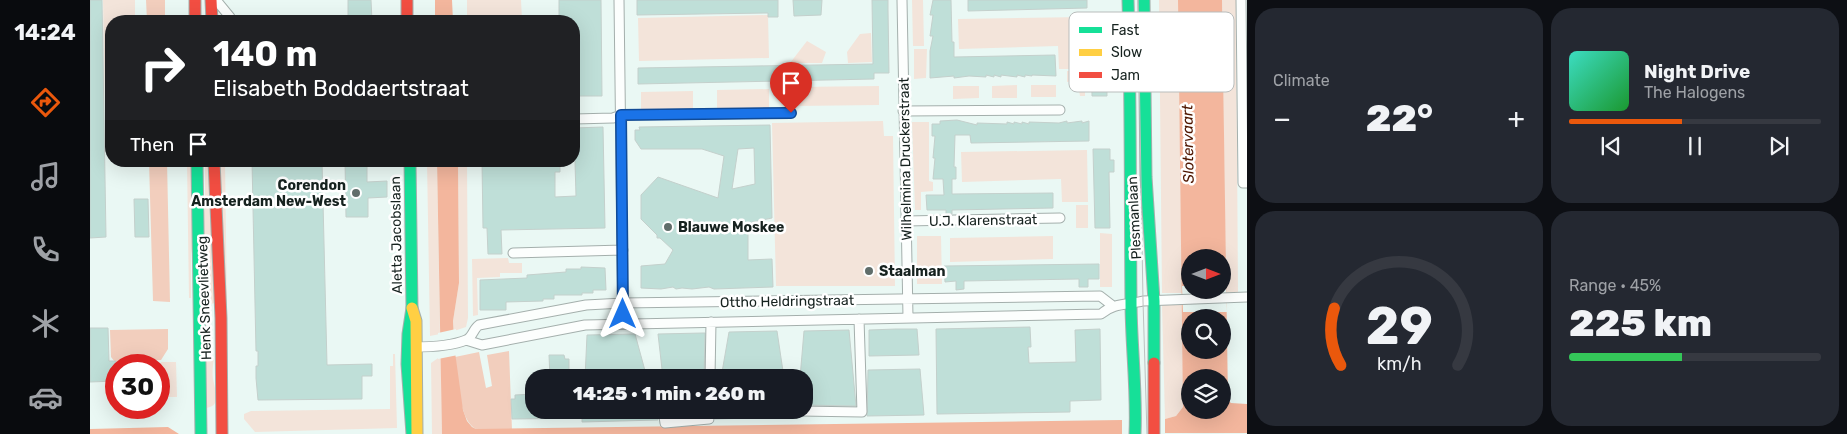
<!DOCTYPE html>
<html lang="en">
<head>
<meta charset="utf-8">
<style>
	:root { --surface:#171b24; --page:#242831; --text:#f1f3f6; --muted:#9ea1a6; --line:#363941; --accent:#ea580c }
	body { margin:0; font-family:Rubik,sans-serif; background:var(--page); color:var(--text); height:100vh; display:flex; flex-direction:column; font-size:19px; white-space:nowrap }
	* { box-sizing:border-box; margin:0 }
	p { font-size:16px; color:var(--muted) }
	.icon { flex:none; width:28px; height:28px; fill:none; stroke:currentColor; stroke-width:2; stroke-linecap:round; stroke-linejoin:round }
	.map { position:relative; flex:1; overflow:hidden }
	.panel { display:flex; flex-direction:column; gap:8px; padding:8px; background:#0d0f14; width:600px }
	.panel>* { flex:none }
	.guide { position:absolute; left:15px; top:15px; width:475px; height:152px; border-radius:20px; box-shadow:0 5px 20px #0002; background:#202124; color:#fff; overflow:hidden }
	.needle { width:32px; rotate:90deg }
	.buttons { position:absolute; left:1091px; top:249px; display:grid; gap:10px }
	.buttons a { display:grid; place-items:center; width:50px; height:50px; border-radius:50%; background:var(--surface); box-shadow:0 5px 20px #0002; font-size:25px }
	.speed { position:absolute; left:15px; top:354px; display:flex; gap:10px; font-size:25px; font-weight:700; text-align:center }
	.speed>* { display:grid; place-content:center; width:65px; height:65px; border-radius:50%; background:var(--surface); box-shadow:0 5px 20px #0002; line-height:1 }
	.speed .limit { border:8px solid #d22; background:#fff; color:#111 }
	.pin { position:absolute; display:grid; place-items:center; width:42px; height:42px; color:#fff; margin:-51px -21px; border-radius:50% 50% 50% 0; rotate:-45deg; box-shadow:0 0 5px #0007 }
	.pin .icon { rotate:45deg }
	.me { position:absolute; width:55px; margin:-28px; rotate:0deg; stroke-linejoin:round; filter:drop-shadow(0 0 4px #0008) }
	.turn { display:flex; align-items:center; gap:18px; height:105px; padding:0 25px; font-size:22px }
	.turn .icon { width:65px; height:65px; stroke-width:2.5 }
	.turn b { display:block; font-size:35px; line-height:42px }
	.then { display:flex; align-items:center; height:48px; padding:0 25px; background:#0003; gap:10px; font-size:19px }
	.big { font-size:38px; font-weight:800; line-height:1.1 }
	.panel .tile { flex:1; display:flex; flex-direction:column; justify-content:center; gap:8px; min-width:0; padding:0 18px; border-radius:20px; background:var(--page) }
	.panel .dial { align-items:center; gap:0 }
	.dial svg { height:130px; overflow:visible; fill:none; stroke:var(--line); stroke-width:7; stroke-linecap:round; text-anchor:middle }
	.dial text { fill:var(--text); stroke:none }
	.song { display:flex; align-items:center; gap:15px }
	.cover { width:60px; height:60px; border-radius:8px; background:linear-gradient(135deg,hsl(170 70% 55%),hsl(130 70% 35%)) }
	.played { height:5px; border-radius:2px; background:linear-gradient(90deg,var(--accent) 45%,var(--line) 45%) }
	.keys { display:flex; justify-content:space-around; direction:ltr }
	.heat { display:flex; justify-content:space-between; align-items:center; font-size:28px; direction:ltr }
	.charge { height:8px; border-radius:4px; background:linear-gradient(90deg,#34c759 45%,var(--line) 0) }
	.panel .tiles { flex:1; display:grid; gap:8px; grid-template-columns:repeat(2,1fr) }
	.trip { position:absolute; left:435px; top:369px; width:288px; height:50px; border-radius:20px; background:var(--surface); box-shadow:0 5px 20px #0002; font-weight:800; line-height:50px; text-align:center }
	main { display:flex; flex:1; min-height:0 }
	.menu { display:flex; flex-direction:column; width:90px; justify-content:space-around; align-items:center; background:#090b0e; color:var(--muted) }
	.menu .icon { width:35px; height:35px }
	.menu .active { color:var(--accent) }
	.menu b { font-size:22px; color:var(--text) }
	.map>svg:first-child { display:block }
	.green { fill:#f3e4da }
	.forest { fill:#f2cebd }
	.water { fill:#f3b69d; fill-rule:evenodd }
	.pier { fill:#eaf8f4 }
	.building { fill:#bfdfd8; stroke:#c4d0cc; fill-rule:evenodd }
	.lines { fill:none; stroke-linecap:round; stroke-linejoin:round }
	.street-casing { stroke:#a4afac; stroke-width:11 }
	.fast-casing { stroke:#a4afac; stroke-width:13 }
	.slow-casing { stroke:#a4afac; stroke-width:13 }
	.jam-casing { stroke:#a4afac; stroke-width:13 }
	.street { stroke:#fcfefd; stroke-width:9 }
	.fast { stroke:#16e098; stroke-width:11 }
	.slow { stroke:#ffcf43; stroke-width:11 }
	.jam { stroke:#f24e42; stroke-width:11 }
	.tram { stroke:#bdc1c0; stroke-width:1 }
	.route-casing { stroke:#114b97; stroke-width:12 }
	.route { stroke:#1a73e8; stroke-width:9 }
	.poi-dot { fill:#606d6a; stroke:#fff; stroke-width:2 }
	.labels { text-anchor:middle; stroke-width:5; stroke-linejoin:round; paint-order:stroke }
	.street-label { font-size:14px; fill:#16221f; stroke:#fff }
	.poi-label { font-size:14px; font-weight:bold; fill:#16221f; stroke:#fff; text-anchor:start }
	.water-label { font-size:15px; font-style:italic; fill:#4f1600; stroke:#fff }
	.key { fill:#fff; stroke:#b9bdbc; stroke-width:1 }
	.key-label { font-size:14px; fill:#16221f }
</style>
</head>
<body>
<main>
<nav class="menu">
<b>14:24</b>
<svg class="icon active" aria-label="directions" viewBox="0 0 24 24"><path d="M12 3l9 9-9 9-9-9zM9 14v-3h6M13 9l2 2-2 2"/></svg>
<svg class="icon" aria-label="music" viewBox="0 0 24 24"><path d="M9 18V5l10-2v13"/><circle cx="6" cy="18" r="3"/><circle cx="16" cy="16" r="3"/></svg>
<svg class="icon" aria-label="phone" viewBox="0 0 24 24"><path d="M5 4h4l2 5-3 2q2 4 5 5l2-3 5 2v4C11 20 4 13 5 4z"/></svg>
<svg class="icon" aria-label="climate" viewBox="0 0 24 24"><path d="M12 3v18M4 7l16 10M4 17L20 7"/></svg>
<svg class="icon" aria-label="car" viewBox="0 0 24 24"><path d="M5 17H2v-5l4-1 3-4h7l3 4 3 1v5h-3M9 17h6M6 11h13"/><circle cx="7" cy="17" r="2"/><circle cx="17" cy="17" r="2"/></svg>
</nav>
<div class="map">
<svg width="1157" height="434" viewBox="0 0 1157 434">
	<rect width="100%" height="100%" fill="#eaf8f4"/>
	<path class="green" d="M13 0H45V21H21V109L15 110Z
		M377 0H431L432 20 377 21Z
		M822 0H833L834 46H823Z
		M1069 0H1088L1092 293H1072Z
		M1132 0H1146L1148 293 1136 294Z
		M678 15 679 58 549 61 548 18Z
		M994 17 995 69H969L968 46 869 49 868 19Z
		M781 33 782 62 758 63 757 52 770 34Z
		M717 41 736 52 732 63H700Z
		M824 49H837L836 78 824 79Z
		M977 71H995V96H990L988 85 983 81 977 82Z
		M927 85V98H902V86Z
		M941 85H966V97H941Z
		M789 86V105L705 106V87Z
		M863 86H889V98L863 99Z
		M679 89V108L627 109V90Z
		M603 91V110L551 111V92Z
		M793 121 794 136H803L805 286H686L682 123Z
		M822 122H839V181L843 182V191L831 192V210H825Z
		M997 150 998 202H972L971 179 872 182 871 152Z
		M97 161H103L104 238 101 254V298H99Z
		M115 161H120L126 299 124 303 112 308 111 229 115 207Z
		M128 161H135L137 306 133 307Z
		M337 161H347L350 334 340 336Z
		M368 161H377L378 318 376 327 364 331 363 321 369 283Z
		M986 205H998V228H986Z
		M1010 233 1022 234V287H1010Z
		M827 236H851L852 284H827Z
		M963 236V259L860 262V238Z
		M418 258 419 263H432V273H410V277L387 278 388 315 383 316 382 259Z
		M1072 305H1093V407L1086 416 1075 419Z
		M303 354H305L307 428 165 432 154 419V414L161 411 300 409V366H303Z
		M351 356 352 434H342L341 363Z
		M114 358H124C123 365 122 372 123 379 125 391 133 407 114 408Z
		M71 362H86L87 397H72Z"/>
	<path class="forest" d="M56 0H75V21H57Z
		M59 161H77L80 302 63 301Z
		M78 329V349L71 360 25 362 21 357 20 330Z
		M419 351 422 430 386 429C369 421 367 375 365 357L389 352 396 388 402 386 397 355Z"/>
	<path class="water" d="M345 0H362L363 21H345Z
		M1088 0H1132L1138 400 1141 403 1157 404V433H1075V419L1086 416 1093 407ZM1100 258H1132V290H1100ZM1100 318H1132V350H1100ZM1100 378H1132V410H1100Z
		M347 161H368L369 283 363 321 365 352 373 410 377 421 382 427 386 429 1032 420V434H352Z
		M78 427 89 434H0V429Z"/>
	<path class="pier" d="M1133 285H1136L1137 312H1093L1092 286H1100V290H1132Z
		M366 329 368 355 348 359V333Z"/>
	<path class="building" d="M0 0H12L16 237 0 238Z
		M258 0H281L282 21H258Z
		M469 0H511L512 96H484V82H485L484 21H469Z
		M547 0H688V17H678V13L547 15Z
		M703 0H732L731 15 704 16Z
		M782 0H798V10L799 73H784V79L548 84V68L783 64Z
		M843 0H861L862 42H864V57L965 55 966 76 942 75V76L935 75V77L927 75V77L911 75V77L904 75V77L896 75V77L879 76 864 78V76L840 78V51L843 36H840L843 15H840Z
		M878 0H997V8L878 11Z
		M1001 17H1016V28H1021V40H1016L1017 96H1002Z
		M867 120 887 125V123L917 124V122L924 124V122L932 124V122L939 124V122L969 123 977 121V123L992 121V123L999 121V141L881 143 880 135H865L864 167H866V179H862V194L963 193V208L862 210V214H856V210H837L836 195H854L853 179H843L845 158H843L845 136H842V124H850V121Z
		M680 125 682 218 658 223V260L682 259 683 287 624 289 619 287 602 289 592 288 586 289 583 287 571 289 551 288V266L575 264 583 250 570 238H567V235L551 219V195L568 177 628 198 634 156 612 149H551L545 140V130H550L549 127ZM664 148 665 184 642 189 648 149Z
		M513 127 515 228 411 230 412 254H398L397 228H393L392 161H406V166L422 165V161H470V172H465V197L486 196 484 128Z
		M1003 149H1020V160H1024V172H1019L1020 228H1005Z
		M162 161H232L237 365 282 364V376H272V399L168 400 166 378V366H168V351H166Z
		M255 161H277V182L297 181V197L278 198V217H256Z
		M44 199H58L59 237H45Z
		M1009 264V279H998V287H989V279L874 281V289L866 290V281L855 282 854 266Z
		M491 267 515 268 516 290H503V293H492V295H464V299H453V301L416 302V310H390V280L437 278V275L476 272V269H491Z
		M940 327 941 347H938L939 363 986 362 985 330 1010 329 1011 400 980 401V412L847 414 846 329Z
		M0 328H18L19 361H26V381L0 382Z
		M806 329H827L829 355 779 356V330Z
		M759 330 766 406 714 405V378H710L714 331Z
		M687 331 694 378H631L639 332Z
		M613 333H615L614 378H573L568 334Z
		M545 334 557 378H495L497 335Z
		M459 355H474L475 359H479V378H460Z
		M830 369 834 415 777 416 778 370Z
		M444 394V410H567L568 420 492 422V418L422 419 421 399H425V395Z
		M626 410H700L701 417 625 419Z"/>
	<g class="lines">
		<defs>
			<path id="street" d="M126 0 140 17 136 21
				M529 0 533 324
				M812 0 818 317
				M1151 0 1153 183H1157
				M813 111 970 110
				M484 119 523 118 531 115 701 113
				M816 221 970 218
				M423 253 533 250
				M376 340 392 345 495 325 1011 314C1023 303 1037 305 1053 301L1157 297
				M323 347C339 347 362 346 376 340 383 337 383 329 389 325L496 305 533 303 1010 296 1023 306
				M620 378 621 322
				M573 410 575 423 619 419V410
				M710 411 772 412 769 319"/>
			<path id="fast" d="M1038 0C1041 100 1040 201 1041 301 1041 345 1047 389 1045 434
				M1054 0 1056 177 1064 301V363
				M107 161 111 434
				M320 161 322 308 318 334 317 364 322 434"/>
			<path id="slow" d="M322 308 326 321 327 434"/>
			<path id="jam" d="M105 0V21
				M121 0 122 21
				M317 0V21
				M124 161 131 318 132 434
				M1064 363V434"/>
		</defs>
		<use href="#street" class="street-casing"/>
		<use href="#fast" class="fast-casing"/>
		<use href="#slow" class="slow-casing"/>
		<use href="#jam" class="jam-casing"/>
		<use href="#street" class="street"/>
		<use href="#fast" class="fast"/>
		<use href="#slow" class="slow"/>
		<use href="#jam" class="jam"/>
		<path class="tram" d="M1048 0 1053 301 1057 434"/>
	</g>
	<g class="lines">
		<defs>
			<path id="route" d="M533 314 531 115 701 113"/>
		</defs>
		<use href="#route" class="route-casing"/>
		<use href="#route" class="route"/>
	</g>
	<g class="poi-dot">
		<circle cx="266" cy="193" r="5"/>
		<circle cx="578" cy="227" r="5"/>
		<circle cx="779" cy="271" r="5"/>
	</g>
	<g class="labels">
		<g class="street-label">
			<text transform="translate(815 159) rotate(-91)" y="5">Wilhelmina Druckerstraat</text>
			<text transform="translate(1044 218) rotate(-93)" y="5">Plesmanlaan</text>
			<text transform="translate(893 220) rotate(-1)" y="5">U.J. Klarenstraat</text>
			<text transform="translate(306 235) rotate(-91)" y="5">Aletta Jacobslaan</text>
			<text transform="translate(114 298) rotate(-92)" y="5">Henk Sneevlietweg</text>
			<text transform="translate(697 301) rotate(-1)" y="5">Ottho Heldringstraat</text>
		</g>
		<g class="poi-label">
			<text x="256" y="190" text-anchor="end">Corendon<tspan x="256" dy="16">Amsterdam New-West</tspan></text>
			<text x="588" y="232">Blauwe Moskee</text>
			<text x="789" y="276">Staalman</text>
		</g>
		<g class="water-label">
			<text transform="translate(1098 144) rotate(-91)" y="5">Slotervaart</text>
		</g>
	</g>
	<rect x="979" y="12" width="165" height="80" rx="8" class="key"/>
	<rect x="989" y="27" width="23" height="6" fill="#16e098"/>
	<rect x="989" y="49" width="23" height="7" fill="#ffcf43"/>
	<rect x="989" y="72" width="23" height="6" fill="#f24e42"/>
	<g class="key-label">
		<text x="1021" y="35">Fast</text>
		<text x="1021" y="57">Slow</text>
		<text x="1021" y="80">Jam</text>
	</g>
</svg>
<div class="buttons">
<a><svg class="needle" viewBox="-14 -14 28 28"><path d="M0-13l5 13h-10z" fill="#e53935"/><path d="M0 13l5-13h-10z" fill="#9ea1a6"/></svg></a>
<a><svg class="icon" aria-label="search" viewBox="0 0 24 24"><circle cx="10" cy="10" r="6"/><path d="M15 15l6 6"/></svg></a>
<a><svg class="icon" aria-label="layers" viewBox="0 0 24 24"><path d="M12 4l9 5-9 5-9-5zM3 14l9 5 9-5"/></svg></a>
</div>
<div class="speed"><div class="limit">30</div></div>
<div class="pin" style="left:701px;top:113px;background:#d93025"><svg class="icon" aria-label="arrive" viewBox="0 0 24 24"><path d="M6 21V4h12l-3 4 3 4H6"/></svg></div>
<svg class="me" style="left:533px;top:314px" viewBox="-20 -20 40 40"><path d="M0-17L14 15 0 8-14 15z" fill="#1a73e8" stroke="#fff" stroke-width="4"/></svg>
<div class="trip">14:25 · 1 min · 260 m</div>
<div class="guide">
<div class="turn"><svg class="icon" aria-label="right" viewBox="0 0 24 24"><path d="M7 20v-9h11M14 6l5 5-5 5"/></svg><div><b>140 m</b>Elisabeth Boddaertstraat</div></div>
<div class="then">Then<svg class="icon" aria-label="arrive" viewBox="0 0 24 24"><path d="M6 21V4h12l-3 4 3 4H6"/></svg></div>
</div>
</div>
<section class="panel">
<div class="tiles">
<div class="tile"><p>Climate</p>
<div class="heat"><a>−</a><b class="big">22°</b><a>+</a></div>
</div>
<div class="tile">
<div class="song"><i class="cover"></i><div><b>Night Drive</b><p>The Halogens</p></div></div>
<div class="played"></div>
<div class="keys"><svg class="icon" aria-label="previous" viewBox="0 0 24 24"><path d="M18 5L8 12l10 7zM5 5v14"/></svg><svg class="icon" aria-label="pause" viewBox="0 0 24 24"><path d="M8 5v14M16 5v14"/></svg><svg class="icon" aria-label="next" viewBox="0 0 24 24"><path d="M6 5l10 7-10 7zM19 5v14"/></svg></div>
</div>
<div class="tile dial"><svg viewBox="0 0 100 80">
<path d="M14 69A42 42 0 1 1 86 69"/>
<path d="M14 69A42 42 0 0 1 10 34" stroke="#ea580c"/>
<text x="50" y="56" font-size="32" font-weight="700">29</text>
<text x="50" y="72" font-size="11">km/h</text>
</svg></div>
<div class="tile"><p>Range · 45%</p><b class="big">225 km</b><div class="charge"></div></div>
</div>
</section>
</main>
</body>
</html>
